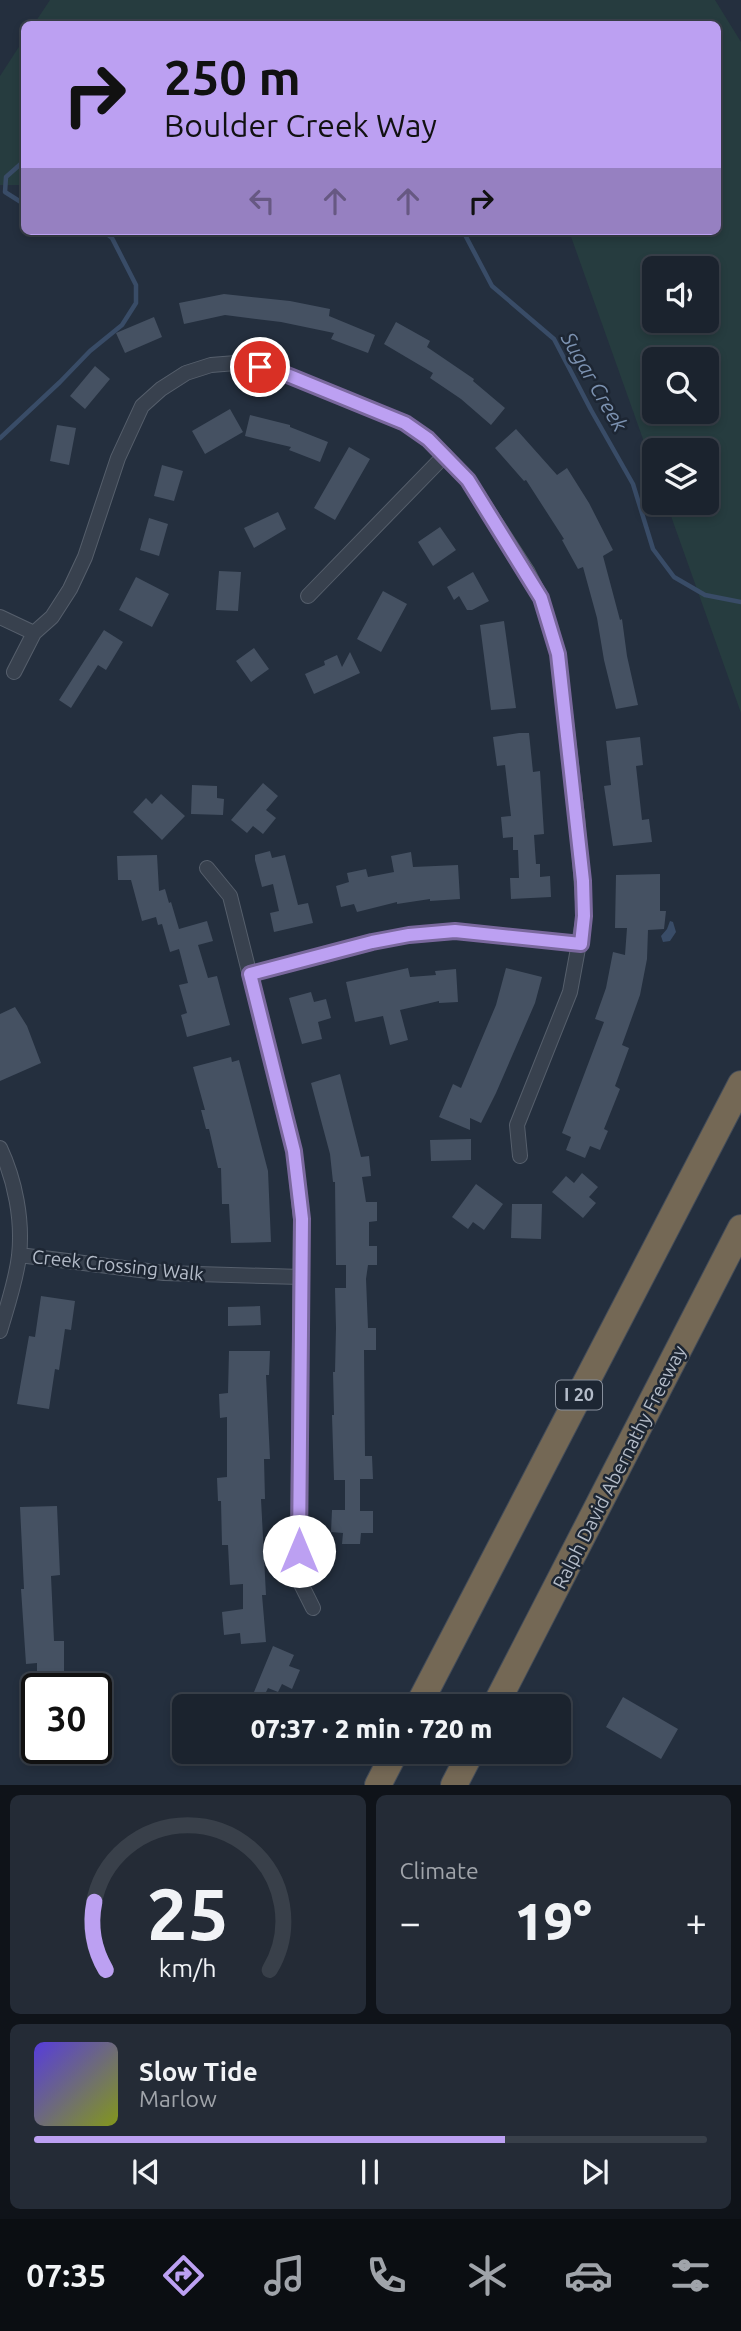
<!DOCTYPE html>
<html lang="en">
<head>
<meta charset="utf-8">
<style>
	:root { --surface:#1b232e; --page:#242b36; --text:#f1f3f6; --muted:#a0a4aa; --line:#39404a; --accent:#bca0f2 }
	body { margin:0; font-family:Ubuntu,sans-serif; background:var(--page); color:var(--text); height:100vh; display:flex; flex-direction:column; font-size:26px; white-space:nowrap }
	* { box-sizing:border-box; margin:0 }
	p { font-size:23px; color:var(--muted) }
	.icon { flex:none; width:38px; height:38px; fill:none; stroke:currentColor; stroke-width:2; stroke-linecap:round; stroke-linejoin:round }
	.map { position:relative; height:1785px; overflow:hidden }
	.details { display:flex; flex-direction:column; gap:10px; padding:10px; background:#0f1319; flex:1 }
	.details>* { flex:none }
	.top-card { position:absolute; left:21px; top:21px; width:700px; height:214px; border-radius:10px; box-shadow:0 4px 10px #0003,0 0 0 2px var(--line); background:#bca0f2; color:#111; overflow:hidden }
	.tools { position:absolute; left:642px; top:256px; display:grid; gap:14px }
	.tools a { display:grid; place-items:center; width:77px; height:77px; border-radius:10px; background:var(--surface); box-shadow:0 4px 10px #0003,0 0 0 2px var(--line); font-size:35px }
	.speed { position:absolute; left:21px; top:1673px; display:flex; gap:14px; font-size:35px; font-weight:700; text-align:center }
	.speed>* { display:grid; place-content:center; width:91px; height:91px; border-radius:50%; background:var(--surface); box-shadow:0 4px 10px #0003,0 0 0 2px var(--line); line-height:1 }
	.speed .limit { border:4px solid #111; border-radius:10px; background:#fff; color:#111 }
	.pin { position:absolute; display:grid; place-items:center; width:60px; height:60px; color:#fff; margin:-30px; border:4px solid #fff; border-radius:50%; box-shadow:0 2px 7px #0007 }
	.me { position:absolute; width:77px; margin:-38px; rotate:0deg; stroke-linejoin:round; filter:drop-shadow(0 0 5px #0008) }
	.turn { display:flex; align-items:center; gap:24px; height:147px; padding:0 28px; font-size:32px }
	.turn .icon { width:91px; height:91px; stroke-width:2.5 }
	.turn b { display:block; font-size:49px; line-height:60px }
	.lanes { display:flex; align-items:center; height:66px; padding:0 28px; background:#0003; justify-content:center; gap:35px; direction:ltr }
	.lanes .off { opacity:.35 }
	.big { font-size:52px; font-weight:800; line-height:1.1 }
	.details .widget { flex:1; display:flex; flex-direction:column; justify-content:center; gap:10px; min-width:0; padding:0 24px; border-radius:10px; background:var(--page) }
	.details .dial { align-items:center; gap:0 }
	.dial svg { height:182px; overflow:visible; fill:none; stroke:var(--line); stroke-width:7; stroke-linecap:round; text-anchor:middle }
	.dial text { fill:var(--text); stroke:none }
	.song { display:flex; align-items:center; gap:21px }
	.cover { width:84px; height:84px; border-radius:10px; background:linear-gradient(135deg,hsl(250 70% 55%),hsl(70 70% 35%)) }
	.played { height:7px; border-radius:4px; background:linear-gradient(90deg,var(--accent) 70%,var(--line) 70%) }
	.keys { display:flex; justify-content:space-around; direction:ltr }
	.heat { display:flex; justify-content:space-between; align-items:center; font-size:38px; direction:ltr }
	.details .tiles { flex:1; display:grid; gap:10px; grid-template-columns:1fr 1fr }
	.widget:last-child { grid-column:span 2 }
	.trip { position:absolute; left:172px; top:1694px; width:399px; height:70px; border-radius:10px; background:var(--surface); box-shadow:0 4px 10px #0003,0 0 0 2px var(--line); font-weight:800; line-height:70px; text-align:center }
	.dock { display:flex; height:112px; justify-content:space-around; align-items:center; background:#0b0e12; color:var(--muted) }
	.dock .icon { width:49px; height:49px }
	.dock .selected { color:var(--accent) }
	.dock b { font-size:32px; color:var(--text) }
	.map>svg:first-child { display:block }
	.green { fill:#263c3f; fill-rule:evenodd }
	.water { fill:#394c67 }
	.lines { fill:none; stroke-linecap:round; stroke-linejoin:round }
	.stream { stroke:#394c67; stroke-width:4.5 }
	.building { fill:#455162 }
	.street-casing { stroke:#565f6c; stroke-width:16 }
	.highway-casing { stroke:#434c59; stroke-width:28 }
	.street { stroke:#38414e; stroke-width:14 }
	.highway { stroke:#746855; stroke-width:26 }
	.route-casing { stroke:#7a689d; stroke-width:18 }
	.route { stroke:#bca0f2; stroke-width:12 }
	.labels { text-anchor:middle; stroke-width:5; stroke-linejoin:round; paint-order:stroke }
	.shield { fill:#1d2633; stroke:#878f9c; stroke-width:2 }
	.shield-label { font-size:18px; font-weight:bold; fill:#b4bcc9 }
	.street-label { font-size:19px; fill:#b4bcc9; stroke:#1d2633 }
	.water-label { font-size:21px; font-style:italic; fill:#7c92b1; stroke:#1d2633 }
</style>
</head>
<body>
<div class="map">
<svg width="741" height="1785" viewBox="0 0 741 1785">
	<rect width="100%" height="100%" fill="#242f3e"/>
	<path class="green" d="M50 0H715L741 42V713L666 502H707V450H654V470L569 231H718V24H34ZM654 268H707V320H654ZM654 359H707V411H654Z
		M24 39V185H0V76Z"/>
	<path class="water" d="M670 921 673 922 676 932 670 941 663 942 661 936 667 929Z"/>
	<g class="lines">
		<path class="stream" d="M24 161 6 177 5 192 24 204
			M463 231 492 286 554 339 591 410 633 484 653 549 674 577 705 595 741 602
			M0 438 60 382 90 351 122 325 136 303V285L112 238 103 231"/>
	</g>
	<path class="building" d="M224 294 290 301 330 309 329 316 375 335 368 353 331 339 334 333 281 322 225 315 184 324 179 303Z
		M154 317 162 337 125 353 116 333Z
		M396 322 430 341 427 347 474 379 473 381 505 408 491 425 461 399 430 378 433 373 384 344Z
		M95 366 110 379 85 409 70 396Z
		M230 409 243 432 205 454 192 431Z
		M250 415 290 425V427L328 442 320 462 289 450 291 447 245 436Z
		M57 425 76 428 69 465 50 461Z
		M516 429 557 475 567 468 589 503 613 550 603 556 620 620 622 619 627 656 638 705 616 709 604 660 597 618 583 567 578 569 562 540 564 539 526 480 524 481 495 448Z
		M349 447 370 459 335 520 314 508Z
		M162 465 183 471 174 501 154 496Z
		M278 512 286 529 254 548 244 528Z
		M149 518 168 524 159 556 140 550Z
		M440 527 456 550 433 566 418 542Z
		M219 571 241 572 238 611 216 610Z
		M473 572 489 601 472 610H467L459 596 454 600 447 587Z
		M136 577 169 594 152 627 119 610Z
		M383 591 407 604 381 652 357 639Z
		M504 621 516 708 491 710 480 625Z
		M104 630 123 642 106 670 98 665 71 708 59 700Z
		M254 648 269 669 251 682 236 661Z
		M350 652 360 673 314 694 305 674 325 665 324 661 337 655 342 667Z
		M519 733H529L533 772 540 771 544 834 534 835 536 864H540V877L550 876 551 897 511 899 510 878H519L518 850H513V837L503 838 501 817 511 816 505 765 497 766 493 737Z
		M640 737 643 765 636 766 642 820 649 819 652 842 613 846 604 786 611 785 606 741Z
		M263 783 278 796 266 810 276 818 263 834 253 826 247 833 231 820Z
		M192 785 217 786V798L224 799 223 815 191 814Z
		M161 794 185 816 162 840 133 812 146 798 152 804Z
		M270 851 272 858 285 855 298 905 308 903 313 923 274 932 270 913 279 911 273 884 262 887 255 860V855Z
		M411 852 413 867 458 865 460 899 430 901V899L397 904V902L357 912 354 904 341 907 336 886 349 882 347 873 366 869 368 877 394 872 391 856Z
		M157 855 159 891 165 889 169 903 171 902 179 929 207 921 213 941 198 945 208 978 217 976 230 1025 187 1037 181 1015 187 1013 179 985 188 983 179 949 170 952 162 924 158 925 156 917 142 921 131 880H118L117 856Z
		M660 874V911H666L664 929 648 930 647 959 640 995 622 1045 629 1048 615 1086 620 1089 604 1129 608 1131 600 1150 590 1146 585 1158 566 1150 571 1137 562 1133 604 1022 595 1019 606 988 613 952 625 955 627 928H615L616 875Z
		M408 968 410 977 436 975 435 971 456 969 458 1002 439 1003V1001L400 1010 408 1040 390 1045 383 1016 355 1022 346 982Z
		M506 968 542 977 535 1003 496 1093 481 1123 470 1118V1130L439 1117 453 1084 461 1088 496 1005Z
		M311 992 314 1002 326 999 331 1018 318 1022 322 1039 302 1044 289 998Z
		M15 1007 27 1026 41 1063 0 1081V1014Z
		M231 1057 232 1062 239 1060 268 1171 271 1242 231 1243 229 1204H222L221 1168H218L209 1129H206L201 1110H205L193 1067Z
		M340 1074 361 1157 369 1156 371 1176 362 1177 366 1202H377V1221L369 1222V1246H377V1265H368L366 1279 368 1328H376V1350H364L365 1456H372L373 1479H360V1511H373V1533H361L360 1544H342L343 1533 331 1532 332 1510H345V1480H334L332 1415H334L333 1372H335L336 1328 335 1288H346V1265H336L335 1182H333L330 1154 311 1083Z
		M471 1139V1160L431 1161 430 1140Z
		M582 1173 598 1187 589 1197 596 1203 583 1218 552 1192 566 1176 574 1183Z
		M476 1184 503 1204 484 1230 473 1222 468 1229 452 1217Z
		M512 1204H542L541 1239 511 1238Z
		M41 1296 75 1301 71 1330 65 1329 59 1370 55 1369 49 1409 17 1404 29 1336 35 1337Z
		M260 1306 261 1325 228 1326V1307Z
		M229 1351H270L269 1375H266L270 1459H264L265 1499H261L266 1595H262L266 1642 241 1644 240 1633 224 1635 222 1612 243 1609V1584L230 1585 228 1545H222L221 1501H218L217 1478 227 1477V1417L220 1418 219 1394 228 1393Z
		M57 1506 60 1575 51 1576 54 1641H64V1689H37V1663L26 1664 21 1589H24L20 1507Z
		M273 1646 294 1655 289 1666 300 1670 292 1689 282 1684 278 1692 268 1688 264 1696 254 1692Z
		M623 1697 678 1729 661 1759 606 1727Z"/>
	<g class="lines">
		<defs>
			<path id="street" d="M308 596 445 455
				M0 617 34 633
				M14 672 34 633 52 617 70 589 85 557 118 458 142 406 161 389 186 373 211 365 236 363 280 372 405 423 428 439 468 480 527 571 541 598 558 654 577 816 584 916 570 992 517 1125 520 1156
				M207 868 230 896 294 1151 301 1219 298 1578 313 1608
				M250 974 372 942 409 935 455 931 581 944
				M0 1148C15 1180 23 1220 19 1256 16 1281 7 1307 0 1331
				M19 1255 164 1273 301 1277"/>
			<path id="highway" d="M418 1706 741 1084
				M495 1706 741 1228
				M378 1785 395 1752
				M454 1785 471 1752"/>
		</defs>
		<use href="#street" class="street-casing"/>
		<use href="#highway" class="highway-casing"/>
		<use href="#street" class="street"/>
		<use href="#highway" class="highway"/>
	</g>
	<g class="lines">
		<defs>
			<path id="route" d="M260 367 280 372 405 423 428 439 468 480 541 598 558 654 583 881 584 916 581 944 455 931 409 935 372 942 250 974 294 1151 302 1219 299 1551"/>
		</defs>
		<use href="#route" class="route-casing"/>
		<use href="#route" class="route"/>
	</g>
	<g class="labels">
		<rect class="shield" x="556" y="1380.5" width="46" height="29" rx="5"/>
		<g class="shield-label">
			<text x="579" y="1401">I 20</text>
		</g>
		<g class="street-label">
			<text transform="translate(118 1265) rotate(6)" y="7">Creek Crossing Walk</text>
			<text transform="translate(619 1467) rotate(-63)" y="7">Ralph David Abernathy Freeway</text>
		</g>
		<g class="water-label">
			<text transform="translate(594 382) rotate(60)" y="7">Sugar Creek</text>
		</g>
	</g>
</svg>
<div class="tools">
<a><svg class="icon" aria-label="sound" viewBox="0 0 24 24"><path d="M4 9h4l5-4v14l-5-4H4zM17 9q2 3 0 6"/></svg></a>
<a><svg class="icon" aria-label="search" viewBox="0 0 24 24"><circle cx="10" cy="10" r="6"/><path d="M15 15l6 6"/></svg></a>
<a><svg class="icon" aria-label="layers" viewBox="0 0 24 24"><path d="M12 4l9 5-9 5-9-5zM3 14l9 5 9-5"/></svg></a>
</div>
<div class="speed"><div class="limit">30</div></div>
<div class="pin" style="left:260px;top:367px;background:#d93025"><svg class="icon" aria-label="arrive" viewBox="0 0 24 24"><path d="M6 21V4h12l-3 4 3 4H6"/></svg></div>
<svg class="me" style="left:299px;top:1551px" viewBox="-20 -20 40 40"><circle r="19" fill="#fff"/><path d="M0-13L10 11 0 6-10 11z" fill="#bca0f2"/></svg>
<div class="trip">07:37 · 2 min · 720 m</div>
<div class="top-card">
<div class="turn"><svg class="icon" aria-label="right" viewBox="0 0 24 24"><path d="M7 20v-9h11M14 6l5 5-5 5"/></svg><div><b>250 m</b>Boulder Creek Way</div></div>
<div class="lanes"><svg class="icon off" aria-label="left" viewBox="0 0 24 24"><path d="M17 20v-9H6M10 6l-5 5 5 5"/></svg><svg class="icon off" aria-label="ahead" viewBox="0 0 24 24"><path d="M12 20V5M6 11l6-6 6 6"/></svg><svg class="icon off" aria-label="ahead" viewBox="0 0 24 24"><path d="M12 20V5M6 11l6-6 6 6"/></svg><svg class="icon" aria-label="right" viewBox="0 0 24 24"><path d="M7 20v-9h11M14 6l5 5-5 5"/></svg></div>
</div>
</div>
<section class="details">
<div class="tiles">
<div class="widget dial"><svg viewBox="0 0 100 80">
<path d="M14 69A42 42 0 1 1 86 69"/>
<path d="M14 69A42 42 0 0 1 9 39" stroke="#bca0f2"/>
<text x="50" y="56" font-size="32" font-weight="700">25</text>
<text x="50" y="72" font-size="11">km/h</text>
</svg></div>
<div class="widget"><p>Climate</p>
<div class="heat"><a>−</a><b class="big">19°</b><a>+</a></div>
</div>
<div class="widget">
<div class="song"><i class="cover"></i><div><b>Slow Tide</b><p>Marlow</p></div></div>
<div class="played"></div>
<div class="keys"><svg class="icon" aria-label="previous" viewBox="0 0 24 24"><path d="M18 5L8 12l10 7zM5 5v14"/></svg><svg class="icon" aria-label="pause" viewBox="0 0 24 24"><path d="M8 5v14M16 5v14"/></svg><svg class="icon" aria-label="next" viewBox="0 0 24 24"><path d="M6 5l10 7-10 7zM19 5v14"/></svg></div>
</div>
</div>
</section>
<nav class="dock">
<b>07:35</b>
<svg class="icon selected" aria-label="directions" viewBox="0 0 24 24"><path d="M12 3l9 9-9 9-9-9zM9 14v-3h6M13 9l2 2-2 2"/></svg>
<svg class="icon" aria-label="music" viewBox="0 0 24 24"><path d="M9 18V5l10-2v13"/><circle cx="6" cy="18" r="3"/><circle cx="16" cy="16" r="3"/></svg>
<svg class="icon" aria-label="phone" viewBox="0 0 24 24"><path d="M5 4h4l2 5-3 2q2 4 5 5l2-3 5 2v4C11 20 4 13 5 4z"/></svg>
<svg class="icon" aria-label="climate" viewBox="0 0 24 24"><path d="M12 3v18M4 7l16 10M4 17L20 7"/></svg>
<svg class="icon" aria-label="car" viewBox="0 0 24 24"><path d="M5 17H2v-5l4-1 3-4h7l3 4 3 1v5h-3M9 17h6M6 11h13"/><circle cx="7" cy="17" r="2"/><circle cx="17" cy="17" r="2"/></svg>
<svg class="icon" aria-label="filters" viewBox="0 0 24 24"><path d="M4 7h16M4 17h16"/><circle cx="9" cy="7" r="2"/><circle cx="15" cy="17" r="2"/></svg>
</nav>
</body>
</html>
